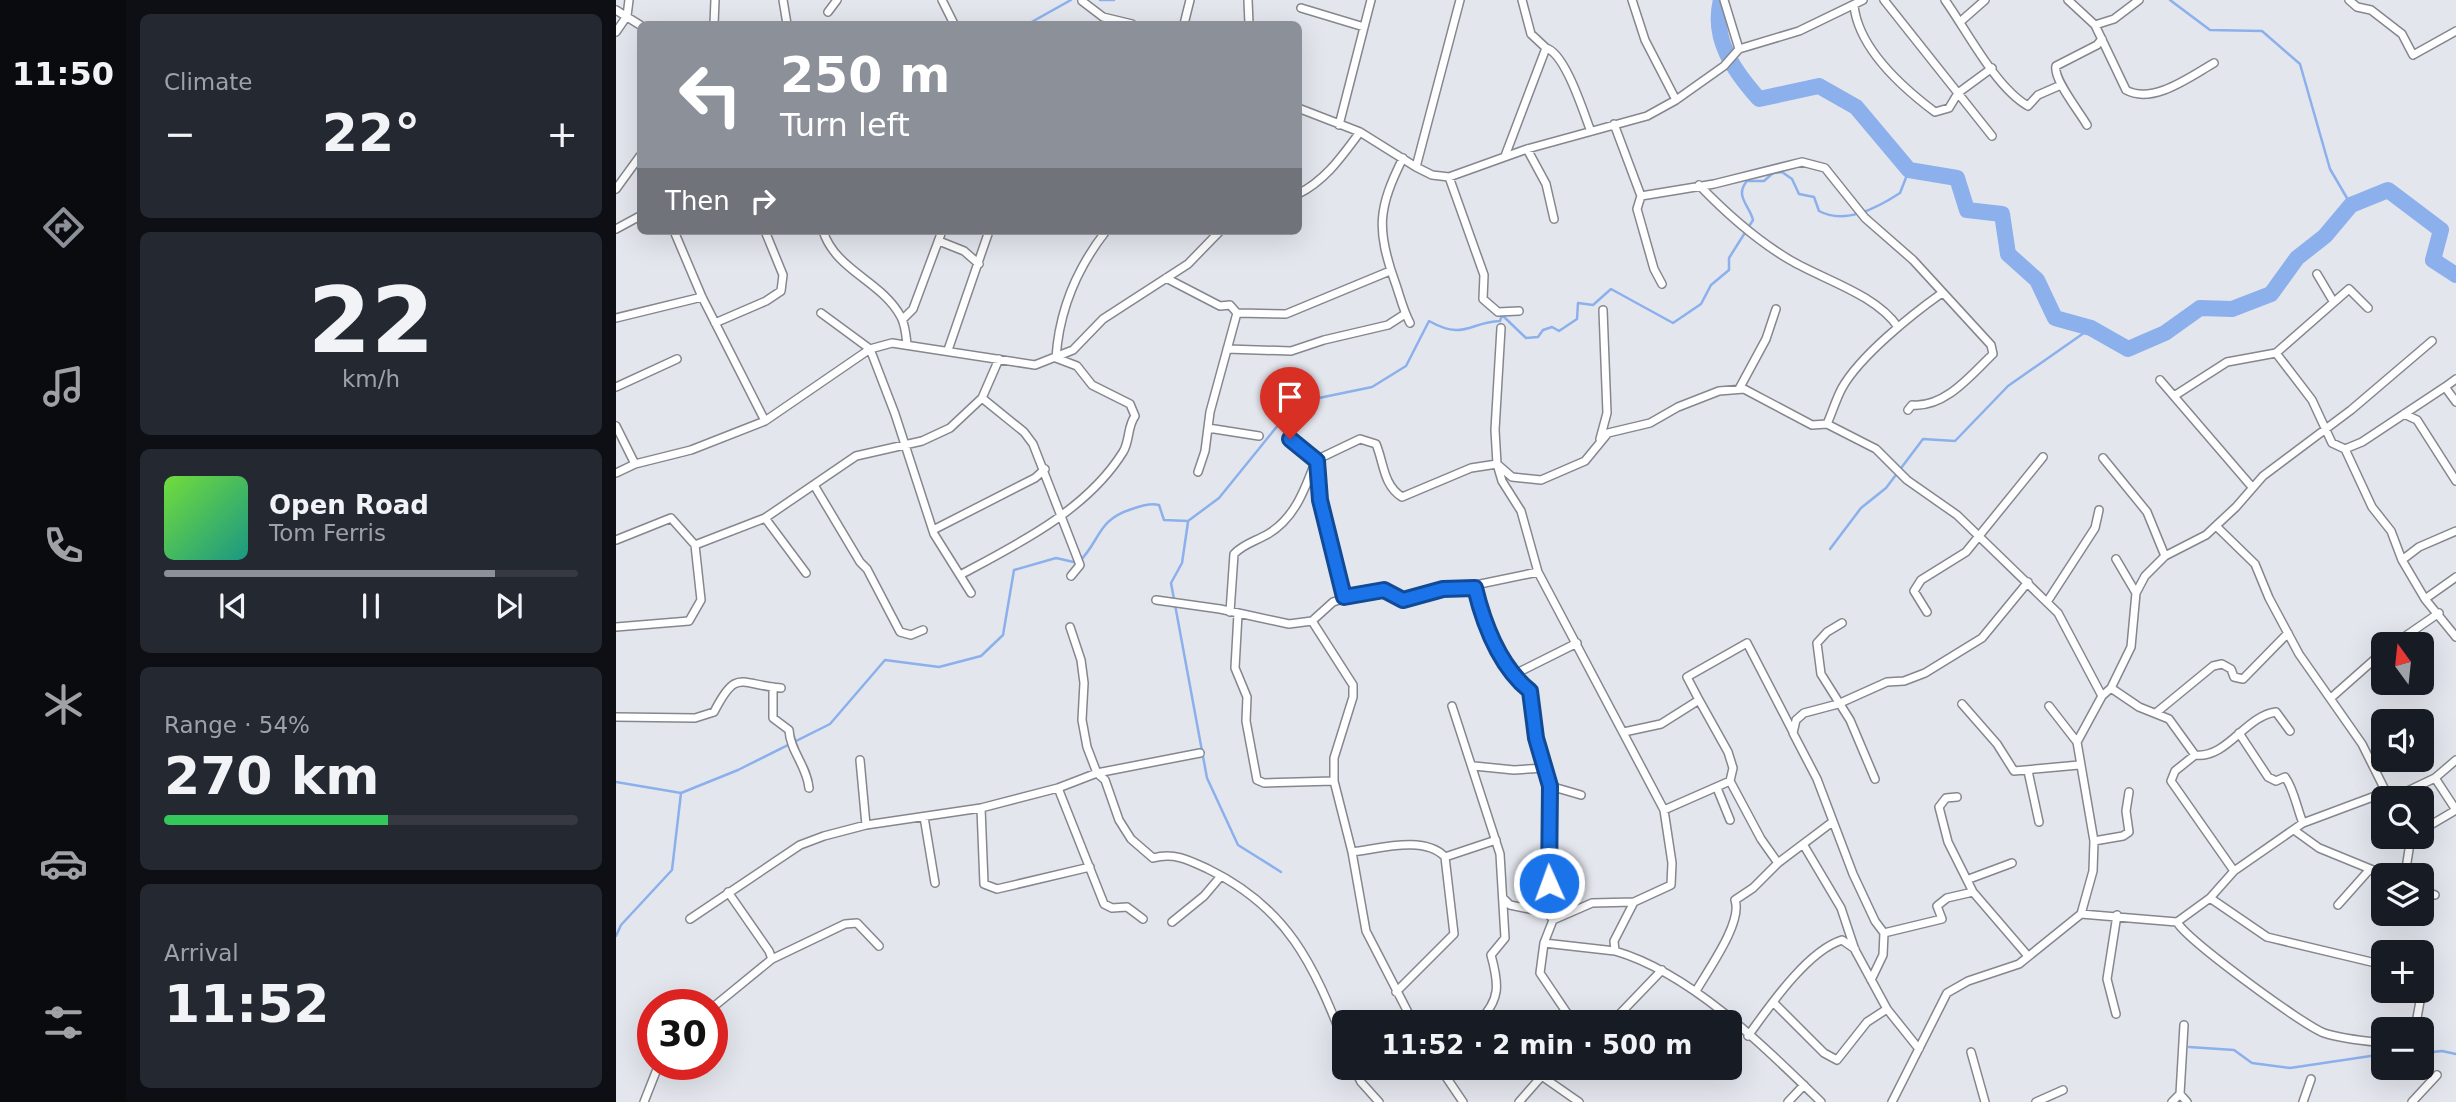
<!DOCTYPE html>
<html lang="en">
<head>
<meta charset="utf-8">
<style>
	:root { --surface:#171b24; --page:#242831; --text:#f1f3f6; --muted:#9ea1a6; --line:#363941; --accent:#8c9099 }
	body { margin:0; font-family:"DejaVu Sans",sans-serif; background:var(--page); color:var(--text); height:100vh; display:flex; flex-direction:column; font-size:26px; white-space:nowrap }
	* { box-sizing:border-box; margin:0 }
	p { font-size:23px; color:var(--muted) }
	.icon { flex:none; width:38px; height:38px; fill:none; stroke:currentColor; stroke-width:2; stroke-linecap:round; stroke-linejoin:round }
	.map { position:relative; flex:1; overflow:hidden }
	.panel { display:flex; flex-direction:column; gap:14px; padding:14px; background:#0d0f14; width:490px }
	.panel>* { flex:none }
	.guide { position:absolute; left:21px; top:21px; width:665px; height:214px; border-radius:10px; box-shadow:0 7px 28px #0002; background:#8c9099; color:#fff; overflow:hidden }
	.needle { width:46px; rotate:345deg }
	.controls { position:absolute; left:1755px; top:632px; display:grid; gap:14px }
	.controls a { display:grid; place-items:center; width:63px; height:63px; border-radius:10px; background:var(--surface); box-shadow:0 7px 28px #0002; font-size:35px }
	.speed { position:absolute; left:21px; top:989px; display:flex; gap:14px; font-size:35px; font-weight:700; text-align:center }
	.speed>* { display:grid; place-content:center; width:91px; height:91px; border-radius:50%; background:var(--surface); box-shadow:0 7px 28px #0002; line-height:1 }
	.speed .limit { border:10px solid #d22; background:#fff; color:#111 }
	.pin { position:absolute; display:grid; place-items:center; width:60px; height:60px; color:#fff; margin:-72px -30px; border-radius:50% 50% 50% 0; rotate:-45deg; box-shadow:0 0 7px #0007 }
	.pin .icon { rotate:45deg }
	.me { position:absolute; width:77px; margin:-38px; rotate:358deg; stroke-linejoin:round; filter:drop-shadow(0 0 5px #0008) }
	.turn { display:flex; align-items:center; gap:24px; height:147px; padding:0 28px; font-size:32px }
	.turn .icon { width:91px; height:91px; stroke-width:2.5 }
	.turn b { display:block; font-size:49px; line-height:60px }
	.then { display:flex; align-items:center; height:66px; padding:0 28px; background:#0003; gap:14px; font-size:26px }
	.big { font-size:52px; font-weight:600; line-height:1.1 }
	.panel .widget { flex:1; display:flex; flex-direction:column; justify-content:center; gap:10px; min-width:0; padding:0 24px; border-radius:10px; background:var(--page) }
	.panel .dial { align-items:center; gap:0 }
	.dial b { font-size:91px; line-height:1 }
	.song { display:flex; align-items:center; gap:21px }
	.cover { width:84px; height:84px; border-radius:10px; background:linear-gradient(135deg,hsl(100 70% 55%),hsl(170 70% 35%)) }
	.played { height:7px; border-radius:4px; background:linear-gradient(90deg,var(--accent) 80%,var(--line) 80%) }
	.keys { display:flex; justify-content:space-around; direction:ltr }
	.heat { display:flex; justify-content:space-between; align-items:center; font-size:38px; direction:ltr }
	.charge { height:10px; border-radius:5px; background:linear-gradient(90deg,#34c759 54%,var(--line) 0) }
	.trip { position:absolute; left:716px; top:1010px; width:410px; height:70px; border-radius:10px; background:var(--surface); box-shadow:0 7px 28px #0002; font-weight:600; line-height:70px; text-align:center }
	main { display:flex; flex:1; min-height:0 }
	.tab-bar { display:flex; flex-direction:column; width:126px; justify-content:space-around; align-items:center; background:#090b0e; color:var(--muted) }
	.tab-bar .icon { width:49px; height:49px }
	.tab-bar .active { color:var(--accent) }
	.tab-bar b { font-size:32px; color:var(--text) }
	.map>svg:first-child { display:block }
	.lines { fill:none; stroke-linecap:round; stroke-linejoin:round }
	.stream { stroke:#8bb0ec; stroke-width:2.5 }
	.river { stroke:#8bb0ec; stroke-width:16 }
	.street-casing { stroke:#85878e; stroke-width:10 }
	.street { stroke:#fff; stroke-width:7 }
	.route-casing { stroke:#114b97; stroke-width:18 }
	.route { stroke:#1a73e8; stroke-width:12 }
</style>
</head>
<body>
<main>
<nav class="tab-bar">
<b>11:50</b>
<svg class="icon active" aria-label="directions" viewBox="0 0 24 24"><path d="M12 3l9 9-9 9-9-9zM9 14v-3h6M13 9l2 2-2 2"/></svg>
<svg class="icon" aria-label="music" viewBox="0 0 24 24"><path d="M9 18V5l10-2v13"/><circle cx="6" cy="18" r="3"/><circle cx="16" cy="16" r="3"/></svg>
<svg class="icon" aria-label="phone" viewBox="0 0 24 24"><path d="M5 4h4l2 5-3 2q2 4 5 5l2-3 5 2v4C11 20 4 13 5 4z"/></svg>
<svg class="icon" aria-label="climate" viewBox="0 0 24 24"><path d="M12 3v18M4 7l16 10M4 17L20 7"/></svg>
<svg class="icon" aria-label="car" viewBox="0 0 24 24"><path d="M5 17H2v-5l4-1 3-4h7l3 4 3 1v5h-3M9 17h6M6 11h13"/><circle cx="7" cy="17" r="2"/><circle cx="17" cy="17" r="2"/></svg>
<svg class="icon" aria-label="filters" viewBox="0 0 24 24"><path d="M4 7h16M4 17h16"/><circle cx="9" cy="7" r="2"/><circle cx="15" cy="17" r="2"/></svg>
</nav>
<section class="panel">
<div class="widget"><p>Climate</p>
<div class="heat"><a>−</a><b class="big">22°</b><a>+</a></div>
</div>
<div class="widget dial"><b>22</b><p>km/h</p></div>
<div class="widget">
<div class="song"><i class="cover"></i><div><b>Open Road</b><p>Tom Ferris</p></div></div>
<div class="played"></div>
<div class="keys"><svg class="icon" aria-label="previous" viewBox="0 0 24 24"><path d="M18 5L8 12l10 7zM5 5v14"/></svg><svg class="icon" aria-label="pause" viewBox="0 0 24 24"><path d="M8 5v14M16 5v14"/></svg><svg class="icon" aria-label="next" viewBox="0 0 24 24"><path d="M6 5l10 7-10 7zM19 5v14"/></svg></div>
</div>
<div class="widget"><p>Range · 54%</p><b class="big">270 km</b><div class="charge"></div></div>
<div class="widget"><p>Arrival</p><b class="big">11:52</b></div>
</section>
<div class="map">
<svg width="1840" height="1102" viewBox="0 0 1840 1102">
	<rect width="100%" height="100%" fill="#e4e6ee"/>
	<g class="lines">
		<path class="stream" d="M484 0H498
			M1554 0 1594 30 1646 31 1684 64 1714 169 1735 205
			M412 24 455 0
			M572 522 566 563 555 583 591 778 622 845 665 872
			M1214 549 1245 508 1270 488 1307 439 1339 441 1392 386 1475 328
			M0 782 65 793 122 770 214 724 269 660 323 667 365 656 387 635 398 570 440 558 462 563C485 541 480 520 516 509 525 506 533 503 543 505L548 520 572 521 603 498 663 424 698 399 756 387 790 366 813 321C849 341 853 322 884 321L886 315 910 338 922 337 927 330 936 327 943 331 961 319 962 303 977 305 995 289 1057 323 1085 304 1095 285 1113 270V258L1137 220C1134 206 1118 196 1131 181H1148L1157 173 1166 172 1176 179 1183 194 1198 197 1203 211C1229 225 1261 208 1284 193L1293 170
			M0 936 5 925 56 870 65 793
			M1573 1047 1618 1050 1636 1063 1674 1068 1768 1054
			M1806 1053 1826 1051 1840 1054"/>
		<path class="river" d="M1105 0C1095 39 1118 71 1143 99L1203 86 1240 107 1293 170 1341 178 1351 210 1386 214 1392 254 1421 280 1439 318 1475 328 1512 349 1549 333 1584 308 1616 309 1655 294 1681 258 1709 236 1735 205 1772 190 1825 230 1817 260 1840 275"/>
		<defs>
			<path id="street" d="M167 0 171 24
				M326 0 338 24
				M632 0 633 24
				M1016 0 1029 40 1060 100
				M1108 0 1123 49
				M1268 0 1376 136
				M1329 0C1351 31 1380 88 1412 106L1422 95 1445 85
				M1452 0 1479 25 1510 90C1537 105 1575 76 1598 63
				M1733 0 1741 7 1755 10 1786 34 1797 55 1840 31
				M466 1 487 17 516 24
				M1238 6C1243 49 1287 88 1319 112L1333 108 1342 93 1376 68
				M685 8 748 27
				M0 10 24 25
				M212 12 221 0
				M1344 22 1369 0
				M98 24 99 0
				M568 24 574 0
				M1479 25 1498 19 1523 0
				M0 32 11 16 13 0
				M930 48C949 53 967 111 974 129
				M682 108 744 132
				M998 124 1025 196 1021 209 1038 269 1046 284
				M723 125 755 0
				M1471 125C1463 111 1437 79 1440 66L1481 45 1486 39
				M911 149 930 184 938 219
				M889 156 930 48 915 34 906 0
				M787 158C762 208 760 229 779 282 784 296 787 310 794 323
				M800 167 816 175 833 177 911 149 1031 116 1060 100 1108 66 1123 49 1183 31 1247 0
				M833 177 868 275 867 299 882 312 903 311
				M1083 185C1110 213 1140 240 1174 260 1208 280 1259 294 1282 327
				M0 189 24 156
				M682 194C710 180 726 156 744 132L800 167 844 0
				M1025 196 1098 184 1186 162 1209 168 1249 218 1297 260 1375 345 1377 354C1355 375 1329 408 1296 405L1292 410
				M0 229 24 216
				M58 231 86 297 149 421
				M207 231C220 271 266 281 285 317 289 324 290 335 291 344
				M323 241 348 251 363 264
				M1701 274 1717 301
				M550 278 604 306 614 305 621 313 594 412 589 451 582 472
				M205 313 254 349 279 414 318 534 355 593
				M621 313 670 314 774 271
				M0 318 86 297
				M287 319 297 309 326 231
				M99 323 150 301 165 291 167 275 149 231
				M885 328 879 430 881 464 886 481 905 511 922 572 1048 810 1056 863 1055 885 1018 902 976 903 937 920
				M611 349 675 351 708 340 772 325 789 314
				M332 350 373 231
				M1660 353 1733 289 1752 308
				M1544 380 1636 487
				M0 387 61 359
				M1829 387 1840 379
				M1123 389 1150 339 1160 309
				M1558 396 1611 362 1660 353 1696 400 1716 443 1729 449 1746 442 1829 387 1840 402
				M366 398 408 432 417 444 464 565 455 576
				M1788 414 1801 420 1840 481
				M1211 424C1216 413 1220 399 1226 388 1244 356 1295 315 1326 293
				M0 426 19 464
				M592 428 643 436
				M674 439 701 461 704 500 728 597
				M984 439 991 413 987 310
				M1729 449 1756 507 1775 531 1786 560 1809 599 1840 637
				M1487 458 1531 512 1549 556
				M0 473 19 464 75 450 149 421 254 349 276 343 419 365 457 350 487 319 572 264 604 231
				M198 485 244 562 251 569 284 632 295 635 307 630
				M149 518 190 573
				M1600 526 1639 564 1653 598 1683 654 1746 744 1770 792
				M319 529 419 478 429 469
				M0 540 55 518 79 545 85 600 73 621 0 627
				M79 545 149 518 240 456 306 441 334 428 366 398 383 359
				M1500 559 1520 593
				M1786 560 1803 547 1840 531
				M344 575C402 544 471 510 507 452 514 441 511 427 519 416L514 404 476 385 461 366 440 358C443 312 461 268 490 231
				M858 588C868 625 883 666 914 691L920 738 934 786 932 913 937 920 928 943 924 973 957 1022
				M1809 599 1840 577
				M540 600 604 609 673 624 696 621 717 602 748 592 768 590 787 600 922 572
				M1431 602 1479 528 1483 510
				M614 612 618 554C627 544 640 541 652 534 679 518 689 489 700 460L744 439 760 444C768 463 767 485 786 497L855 468 881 464 896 477 925 480 969 461 992 433 1034 423 1062 407 1103 391 1128 389 1196 425 1211 424 1260 449 1291 480 1341 515 1442 613 1486 696
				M1311 612 1298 591 1305 580 1350 552 1427 457
				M622 614 619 668 631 697 630 721 641 780 648 783 718 781
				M696 621 737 685V697L718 758V781L736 852 750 931 797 1022
				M1226 623 1211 632 1201 643 1205 674 1234 720 1259 779
				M454 627 465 660 468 683 466 720 471 747 481 773 489 780 503 820 515 839 537 858C558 852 573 860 592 869 672 908 697 964 728 1042
				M1778 644 1823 613
				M900 680 905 671 961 643
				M157 687V718L173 730C174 751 191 766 193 788
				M1495 688 1523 707 1553 719 1579 755C1611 759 1629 716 1660 712L1674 731
				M1716 697 1768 651
				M1083 700 1112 752 1117 768 1114 781 1145 839 1162 863 1215 823
				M1346 704 1381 744 1398 771 1463 765
				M836 706 884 854 889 938 875 955C883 984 885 1000 862 1022
				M1433 706 1461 742
				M1541 712 1597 666 1606 664 1615 669 1618 677 1627 679 1672 633
				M0 717 79 718 98 712C121 667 124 685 165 688
				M1008 732 1045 724 1083 700 1071 677 1131 643 1177 732
				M1623 733 1652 777 1660 781 1669 777C1678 789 1681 809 1687 823
				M1579 755 1559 771 1555 781 1618 871
				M244 760 250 825
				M858 766 898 770 929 768
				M1412 771 1423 822
				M1819 778 1840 810
				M934 786 965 795
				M442 788 488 904 496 908 511 907 527 919
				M1101 788 1114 820
				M1341 797 1330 798 1323 807 1332 842 1357 892
				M1777 798 1819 778 1840 760
				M365 808 368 884 381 889 474 867
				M1048 810 1114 781
				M308 817 319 883
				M1678 830 1703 848 1769 875
				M1806 830 1840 810
				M1478 841 1507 836 1513 832 1510 811 1513 792
				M1187 844 1225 908 1239 950 1271 1009 1303 1049
				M736 852C763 849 808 835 829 857L880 840
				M1789 875 1794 843 1800 836
				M1353 879 1396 863
				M1806 890 1819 895
				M887 898 894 905 932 913
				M1594 898 1651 937 1768 965
				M1018 902 998 941 999 951C1075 973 1149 1047 1205 1102
				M1722 905 1754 869
				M1465 914 1477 871 1478 841 1461 742 1486 696 1495 688 1515 647 1520 593 1529 576 1549 556 1590 535 1620 507 1647 476 1735 410 1816 341
				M74 919 184 845 208 836 250 825 365 808 442 788 481 773 584 753
				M556 922 588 896 605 876
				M1561 922C1571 940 1687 1025 1708 1033 1726 1039 1749 1041 1768 1043
				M1268 933 1259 921 1237 874 1201 779 1177 733 1180 720 1188 713 1222 704 1271 682 1288 681 1309 673 1366 638 1412 582
				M928 943 999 951
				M156 959 229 924 241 923 263 946
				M1255 980 1267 955 1268 933 1326 919 1321 906 1331 898 1357 892 1412 956
				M1080 991C1092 970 1127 922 1119 900L1137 888 1162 863
				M780 992 838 934 829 857
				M1157 1002 1208 1053 1221 1060 1251 1022 1271 1009
				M96 1008 156 959 153 951 112 892
				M1500 1014 1491 979 1501 915
				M996 1022 1046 970
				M1799 1029 1806 990
				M1132 1036C1153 1007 1191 951 1226 940L1239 949
				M1355 1052 1369 1102
				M738 1068 745 1082 763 1102
				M824 1068 847 1102
				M927 1077 963 1102
				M1564 1094 1571 1102
				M28 1102 43 1064
				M903 1102 933 1068
				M1172 1102 1188 1085
				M1276 1102 1331 993 1352 981 1403 964 1465 914 1561 922 1594 898 1618 871 1687 823 1770 792 1775 798
				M1420 1102 1447 1090
				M1556 1102 1564 1094 1568 1025
				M1687 1102 1695 1079
				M1796 1102 1821 1075"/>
		</defs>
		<use href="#street" class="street-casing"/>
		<use href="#street" class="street"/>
	</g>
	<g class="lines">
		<defs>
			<path id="route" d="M674 439 701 461 704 500 728 597 768 590 787 600 827 589 859 588C868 625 883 666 914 691L920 738 934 786 933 883"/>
		</defs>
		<use href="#route" class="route-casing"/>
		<use href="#route" class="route"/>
	</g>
</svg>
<div class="controls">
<a><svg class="needle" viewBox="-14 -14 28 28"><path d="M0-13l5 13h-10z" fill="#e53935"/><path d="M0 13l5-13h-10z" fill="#9ea1a6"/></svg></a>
<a><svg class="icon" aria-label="sound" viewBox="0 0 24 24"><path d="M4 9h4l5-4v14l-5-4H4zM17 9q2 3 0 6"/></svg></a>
<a><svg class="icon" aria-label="search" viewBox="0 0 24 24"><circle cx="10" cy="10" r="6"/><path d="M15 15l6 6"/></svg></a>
<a><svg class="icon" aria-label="layers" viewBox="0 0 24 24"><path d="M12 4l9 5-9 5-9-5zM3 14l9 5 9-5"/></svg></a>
<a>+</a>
<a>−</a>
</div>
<div class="speed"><div class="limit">30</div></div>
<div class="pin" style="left:674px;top:439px;background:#d93025"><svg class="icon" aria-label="arrive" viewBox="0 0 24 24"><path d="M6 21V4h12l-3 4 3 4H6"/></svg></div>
<svg class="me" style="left:933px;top:883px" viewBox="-20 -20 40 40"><circle r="17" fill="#1a73e8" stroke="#fff" stroke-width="3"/><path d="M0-11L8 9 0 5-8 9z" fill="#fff"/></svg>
<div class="trip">11:52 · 2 min · 500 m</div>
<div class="guide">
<div class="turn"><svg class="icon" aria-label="left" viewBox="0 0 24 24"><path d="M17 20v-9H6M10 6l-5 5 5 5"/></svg><div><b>250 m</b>Turn left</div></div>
<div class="then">Then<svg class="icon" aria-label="right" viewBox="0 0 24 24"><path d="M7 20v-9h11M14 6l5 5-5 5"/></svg></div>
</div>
</div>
</main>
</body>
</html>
